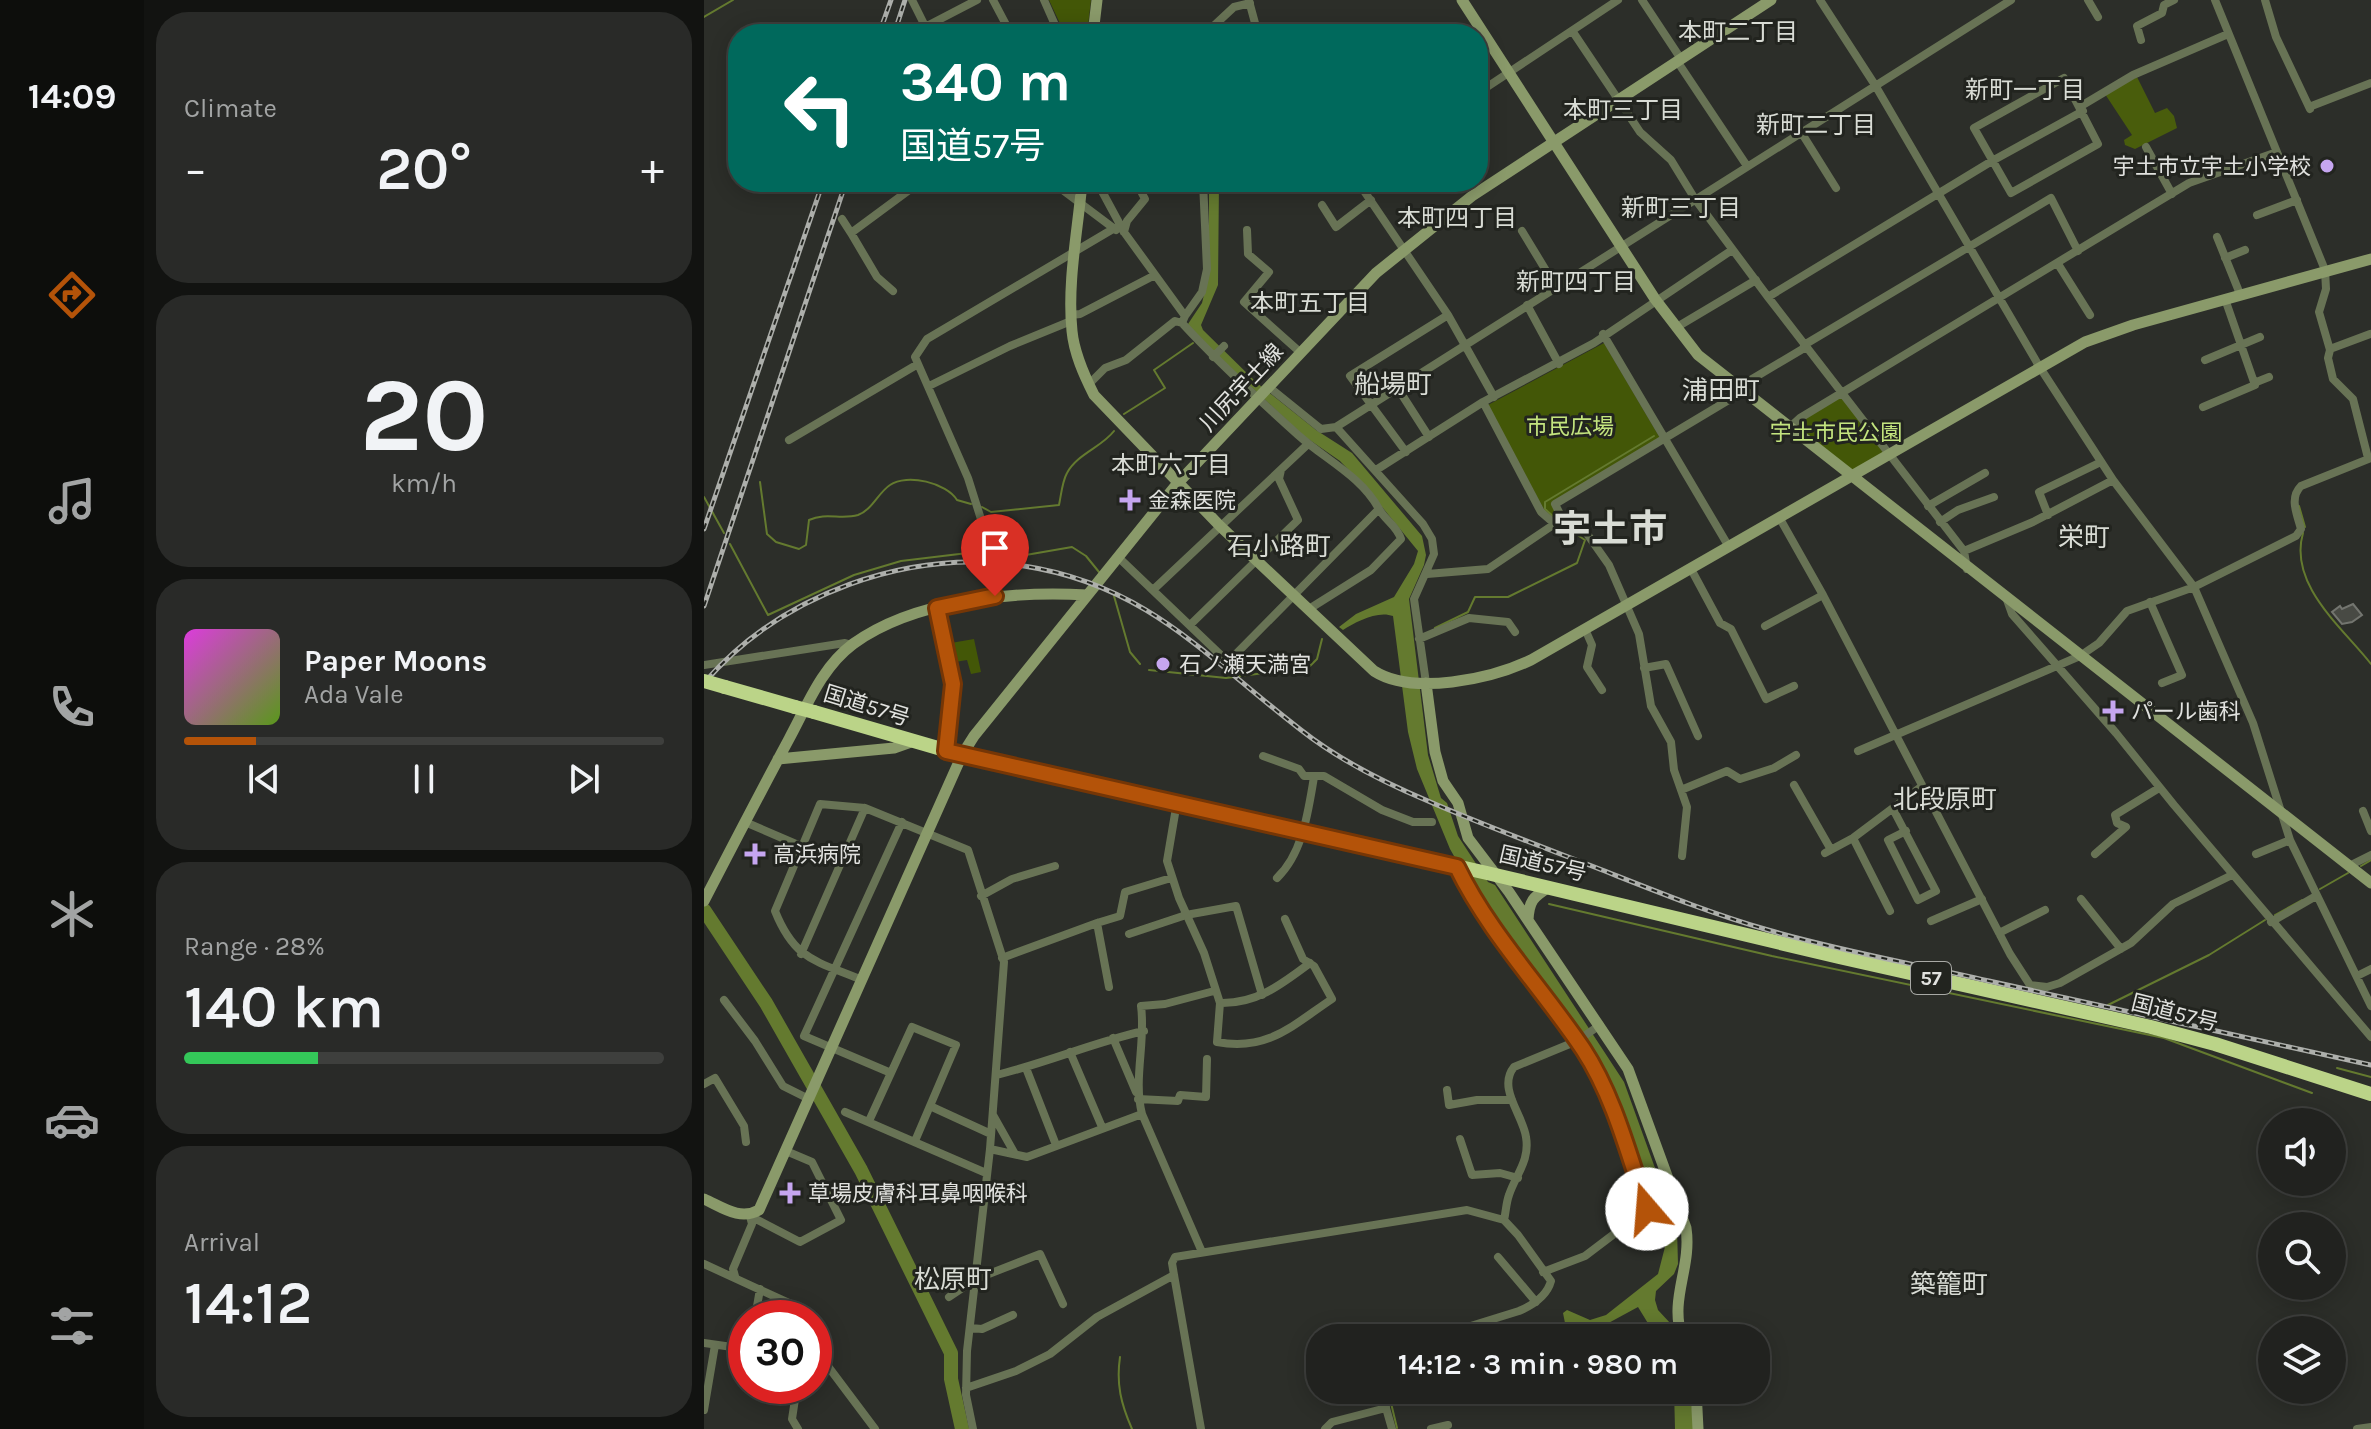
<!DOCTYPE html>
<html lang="en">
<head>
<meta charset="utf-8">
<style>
	:root { --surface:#21221f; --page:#292a28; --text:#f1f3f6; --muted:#a2a4a4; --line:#3e3f3d; --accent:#b45309 }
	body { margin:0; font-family:Karla,"Noto Sans JP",sans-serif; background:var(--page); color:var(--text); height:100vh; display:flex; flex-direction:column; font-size:30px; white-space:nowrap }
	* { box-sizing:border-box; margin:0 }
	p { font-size:26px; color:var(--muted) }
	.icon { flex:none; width:44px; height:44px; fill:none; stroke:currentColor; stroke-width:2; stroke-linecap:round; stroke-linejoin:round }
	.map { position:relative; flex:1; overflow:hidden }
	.panel { display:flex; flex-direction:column; gap:12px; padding:12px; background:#121311; width:560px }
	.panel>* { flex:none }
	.banner { position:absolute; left:24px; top:24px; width:760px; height:168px; border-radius:32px; box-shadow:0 4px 20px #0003,0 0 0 2px var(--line); background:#00695c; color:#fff; overflow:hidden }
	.fabs { position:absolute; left:1554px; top:1108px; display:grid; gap:16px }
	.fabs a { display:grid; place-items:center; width:88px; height:88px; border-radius:50%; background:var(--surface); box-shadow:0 4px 20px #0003,0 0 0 2px var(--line); font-size:40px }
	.speed { position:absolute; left:24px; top:1300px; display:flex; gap:16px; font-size:40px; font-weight:700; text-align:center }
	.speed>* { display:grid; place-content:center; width:104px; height:104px; border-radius:50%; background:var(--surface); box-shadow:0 4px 20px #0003,0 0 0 2px var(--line); line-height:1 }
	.speed .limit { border:12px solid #d22; background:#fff; color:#111 }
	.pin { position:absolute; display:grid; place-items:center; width:68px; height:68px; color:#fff; margin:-82px -34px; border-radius:50% 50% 50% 0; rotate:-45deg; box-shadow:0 0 8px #0007 }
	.pin .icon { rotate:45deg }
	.me { position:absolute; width:88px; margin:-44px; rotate:342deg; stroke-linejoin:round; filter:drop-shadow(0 0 6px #0008) }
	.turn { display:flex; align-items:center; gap:28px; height:168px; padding:0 40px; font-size:36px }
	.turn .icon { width:104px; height:104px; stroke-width:2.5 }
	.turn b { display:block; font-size:56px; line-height:68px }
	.big { font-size:60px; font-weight:600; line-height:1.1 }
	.panel .card { flex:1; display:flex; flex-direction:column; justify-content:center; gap:12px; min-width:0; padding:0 28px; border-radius:32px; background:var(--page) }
	.panel .dial { align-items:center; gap:0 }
	.dial b { font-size:104px; line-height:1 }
	.song { display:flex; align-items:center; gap:24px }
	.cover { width:96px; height:96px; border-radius:12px; background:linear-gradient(135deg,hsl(300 70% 55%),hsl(90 70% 35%)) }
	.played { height:8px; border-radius:4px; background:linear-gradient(90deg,var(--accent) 15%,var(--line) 15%) }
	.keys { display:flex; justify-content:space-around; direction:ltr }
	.heat { display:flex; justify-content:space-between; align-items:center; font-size:44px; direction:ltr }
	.charge { height:12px; border-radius:6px; background:linear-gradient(90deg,#34c759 28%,var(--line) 0) }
	.trip { position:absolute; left:602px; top:1324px; width:464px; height:80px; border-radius:32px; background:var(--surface); box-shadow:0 4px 20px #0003,0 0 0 2px var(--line); font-weight:600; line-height:80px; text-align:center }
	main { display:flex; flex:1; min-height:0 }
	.menu { display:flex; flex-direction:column; width:144px; justify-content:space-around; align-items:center; background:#0d0e0c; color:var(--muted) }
	.menu .icon { width:56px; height:56px }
	.menu .active { color:var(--accent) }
	.menu b { font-size:36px; color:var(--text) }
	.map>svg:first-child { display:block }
	.green { fill:#435707 }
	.forest { fill:#495d0c }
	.water { fill:#647a2f }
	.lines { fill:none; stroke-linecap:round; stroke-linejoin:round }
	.stream { stroke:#647a2f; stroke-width:2 }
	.river { stroke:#647a2f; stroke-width:14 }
	.building { fill:#484a44; stroke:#73756f; stroke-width:2 }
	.street { stroke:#687355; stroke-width:8 }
	.secondary { stroke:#8a9a6a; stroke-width:11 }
	.highway { stroke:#bbd488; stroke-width:14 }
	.rail-casing { stroke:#adafab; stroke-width:5 }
	.rail { stroke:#22241f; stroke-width:2; stroke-dasharray:6; stroke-linecap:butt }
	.highway-bridge { stroke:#bbd488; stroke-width:14 }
	.route-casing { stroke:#753606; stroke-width:20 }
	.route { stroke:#b45309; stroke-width:14 }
	.poi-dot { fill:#c6a6f0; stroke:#22241f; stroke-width:3 }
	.labels { text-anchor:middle; stroke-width:6; stroke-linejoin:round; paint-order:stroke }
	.shield { fill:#22241f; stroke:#a8a9a5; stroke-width:2 }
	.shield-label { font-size:20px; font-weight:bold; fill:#e1e2df }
	.poi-label { font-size:22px; fill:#e1e2df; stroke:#22241f; text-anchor:start }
	.street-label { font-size:22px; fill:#e1e2df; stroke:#22241f }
	.park-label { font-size:22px; fill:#c4e57f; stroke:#22241f }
	.neighbourhood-label { font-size:24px; fill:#d9dcd5; stroke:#22241f }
	.quarter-label { font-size:26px; fill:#d9dcd5; stroke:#22241f }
	.town-label { font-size:38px; font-weight:bold; fill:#d9dcd5; stroke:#22241f }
</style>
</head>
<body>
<main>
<nav class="menu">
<b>14:09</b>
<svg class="icon active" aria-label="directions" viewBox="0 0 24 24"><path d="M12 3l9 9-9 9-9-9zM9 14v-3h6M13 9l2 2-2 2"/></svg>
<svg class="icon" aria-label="music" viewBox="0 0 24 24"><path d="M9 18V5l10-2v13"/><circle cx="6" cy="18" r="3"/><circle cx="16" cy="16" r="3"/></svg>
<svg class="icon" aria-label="phone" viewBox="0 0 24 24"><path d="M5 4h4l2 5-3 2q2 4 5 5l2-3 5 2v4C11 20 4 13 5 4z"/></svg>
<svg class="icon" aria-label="climate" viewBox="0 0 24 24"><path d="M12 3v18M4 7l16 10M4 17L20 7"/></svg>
<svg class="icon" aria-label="car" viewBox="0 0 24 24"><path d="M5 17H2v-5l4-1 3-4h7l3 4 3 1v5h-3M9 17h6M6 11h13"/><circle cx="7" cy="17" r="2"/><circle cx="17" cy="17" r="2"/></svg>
<svg class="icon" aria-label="filters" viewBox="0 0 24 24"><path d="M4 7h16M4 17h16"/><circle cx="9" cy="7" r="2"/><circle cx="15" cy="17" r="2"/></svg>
</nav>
<section class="panel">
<div class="card"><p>Climate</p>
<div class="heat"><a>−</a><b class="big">20°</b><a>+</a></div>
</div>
<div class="card dial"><b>20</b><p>km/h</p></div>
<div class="card">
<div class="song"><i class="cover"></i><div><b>Paper Moons</b><p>Ada Vale</p></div></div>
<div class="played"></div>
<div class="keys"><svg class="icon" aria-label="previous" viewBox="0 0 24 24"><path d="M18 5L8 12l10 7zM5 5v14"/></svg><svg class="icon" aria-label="pause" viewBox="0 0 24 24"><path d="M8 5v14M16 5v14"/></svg><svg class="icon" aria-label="next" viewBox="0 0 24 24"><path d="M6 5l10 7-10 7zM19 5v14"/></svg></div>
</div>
<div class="card"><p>Range · 28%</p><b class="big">140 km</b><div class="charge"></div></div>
<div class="card"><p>Arrival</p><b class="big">14:12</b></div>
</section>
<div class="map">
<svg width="1667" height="1429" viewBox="0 0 1667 1429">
	<rect width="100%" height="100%" fill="#2c2e29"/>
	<path class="green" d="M345 0H387L383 34H361Z
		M900 343 956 438 850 503 853 513 851 517H846L839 508 784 405Z
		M1137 395 1184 453 1146 476 1084 429Z
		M270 639 277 672 267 674 263 660 245 663 241 644Z"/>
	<path class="forest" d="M1433 77 1451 113 1463 108 1470 116 1473 128 1431 149 1421 145 1420 140 1428 135 1401 94Z"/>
	<path class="water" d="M505 182H515L514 285 497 325 499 330 553 383 612 430 648 453 718 536 722 555 720 565 705 599 724 755 737 798 743 803 754 836 784 882 791 885 920 1082 973 1229 974 1264 970 1274 952 1291 951 1300 954 1310 967 1324 972 1338H953L934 1307 899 1326 880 1328 858 1338H840L861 1323 859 1313 863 1310 886 1320 902 1315 954 1274 962 1243 926 1139 889 1057 779 907 746 849 713 769 704 732 689 616C674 610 651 622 639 630L635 627 652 614 690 597 710 564 714 551 665 491 636 461 600 436 486 330 484 324 498 303 505 274Z
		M970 1390H986L990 1429H971Z"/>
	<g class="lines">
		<path class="stream" d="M0 17 29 0
			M420 414 461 388 450 370 489 343
			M56 482 63 534 72 542 95 549 102 545 105 520C122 512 137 520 154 515 168 510 174 493 186 485 203 473 243 483 253 500L267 504
			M0 497 20 533
			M1595 506 1601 527
			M278 507 287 512 355 505C357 496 358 482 363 473 373 454 398 447 410 431
			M851 518 841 509V502L950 436
			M1599 533C1584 585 1639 628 1667 664
			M26 544 64 615 150 575 197 561 272 552 316 556 368 547 382 556 395 572
			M410 596 426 652 436 664
			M731 628 764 612 771 597H804L873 563 881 540 857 524
			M445 670 522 678 591 669 606 666 613 659 618 639
			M1657 866 1667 860
			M1616 889 1644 873
			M845 904 1068 956 1460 1038 1608 1093
			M1571 915 1598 900
			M1404 1005 1505 955 1561 920
			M1633 1068 1667 1077
			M766 1330 811 1334 840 1327 848 1333
			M416 1357C412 1384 417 1404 428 1429
			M687 1403 693 1428"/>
		<path class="river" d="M0 910 62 1003 157 1170 247 1353V1379L258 1429"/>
	</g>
	<path class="building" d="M1649 604 1658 615 1648 622 1638 624 1628 612 1636 606 1638 609Z"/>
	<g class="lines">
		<path class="street" d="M208 0 225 34
			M289 0 307 34
			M340 0 355 34
			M938 0 977 59
			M1116 0 1171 85 1335 366 1409 480 1490 587 1549 723 1586 840 1667 1006
			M1384 0 1394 17
			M1511 0 1621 270 1622 289 1615 312 1626 350 1624 358 1629 379 1649 399 1664 458
			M1561 0 1572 37 1606 109
			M545 1 554 34
			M221 27 273 0
			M869 32 936 132 967 160 991 199 1064 297 1260 551 1263 569
			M501 34 530 7 546 3
			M1437 40 1433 26 1458 13 1460 5 1470 0
			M973 61 1043 166
			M1360 78 1394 144 1307 193 1270 128Z
			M774 93 914 0
			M1377 106 1429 75 1524 34
			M1605 107 1667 83
			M1097 132 1132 188
			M1442 147 1468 194
			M348 182 412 230
			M393 182 420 232 481 316 478 323C515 363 554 399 594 435 622 460 657 476 675 509 681 520 693 526 697 539L667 570 605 609
			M654 182 744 315 790 397
			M618 205 632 227 667 200
			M1553 215 1593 200
			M138 219 147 233
			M543 230 544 254 565 272 540 302 597 353
			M818 231 852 287
			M420 232 423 221 441 199 432 182
			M1513 237 1536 294
			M1521 258 1541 250
			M1354 264 1386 315
			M189 291 173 277 147 233 216 182
			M1064 297 1288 161 1379 111
			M823 305 855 364
			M367 315 376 314 451 275
			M481 316 498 292 503 269 499 182
			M973 327 1052 280
			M899 334 1025 547
			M1100 345 1347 198 1374 251
			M1626 349 1666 334
			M509 357 520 346
			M1501 360 1556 337
			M1550 383 1565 377
			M385 384 401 368 422 360 471 321 478 323
			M225 386 306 346 367 321
			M565 387 617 429 632 427 1307 0
			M693 387 725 437
			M1033 388 1102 347
			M1499 407 1551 385 1521 299
			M632 427 719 524 728 539 730 554 710 599 722 683
			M1084 429 1096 418 1485 183 1573 152
			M85 440 214 364
			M702 452 646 376 744 315
			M672 470 779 402
			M1224 506 1281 473
			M1344 515 1335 492 1397 462
			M1075 517 1119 595 1306 954 1326 985 1343 987 1356 983 1427 943 1469 904 1528 875
			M1236 522 1254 510 1290 497
			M852 525 837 512 779 402 890 343 1028 250
			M282 535 264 478 211 357 223 339 409 229
			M1260 551 1329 522 1409 480
			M414 557 524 662 675 509
			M987 569 1016 623 1027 629 1062 699 1090 686
			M723 574 784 569 855 521
			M450 589 604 444
			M1303 600 1308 614 1412 733 1470 805 1667 1037
			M1446 602 1478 675 1458 683
			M233 608 249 684 242 751
			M486 625 594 520 575 479 577 470
			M1061 626 1119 595
			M881 629 888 645 883 667 898 690
			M715 639 765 618 804 622 811 632
			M0 665 141 643 148 645
			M940 668 962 664 994 736
			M1154 751 1376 656 1395 643 1423 611 1490 587 1592 536 1597 529C1593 514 1585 498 1597 486L1667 458
			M559 756 595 769 600 776H620L678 810 709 822H728
			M1090 785 1126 848
			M977 790 1023 771 1036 779 1070 768 1092 755
			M473 802 463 861 475 898 500 953 516 1003 513 1042C563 1052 589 1025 628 999L610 966 599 959 581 919
			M1189 809 1232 891 1214 900 1184 840 1202 831
			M1659 811 1667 831
			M41 822 99 847
			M1149 838 1186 911
			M1121 853 1149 838 1217 787
			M1391 854 1422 827 1413 823 1411 815 1455 788
			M1552 854 1586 840
			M978 856 983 807 970 770 967 742 947 706 935 634 905 565 881 531 858 518 851 504 1038 392
			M1645 866 1667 855
			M753 867 772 906 851 1008 895 1078 943 1209 881 1256 839 1272
			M573 878C599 853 604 812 610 777
			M277 896 308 879 351 866
			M1377 899 1417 949
			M1227 921 1278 899
			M1567 922 1612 896
			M393 923 416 916 421 892 467 878
			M1295 933 1341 910
			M425 934 482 915 532 906 558 995
			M97 954 161 808
			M298 958 393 923 405 987
			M1653 976 1667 969
			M158 980C113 961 91 961 71 911L116 804 161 808 264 850 300 962 286 1149 263 1351 262 1395 269 1429
			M20 1000 51 1041 79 1086 105 1099
			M516 1003C553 1004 578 984 606 963
			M409 1038 432 1092
			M366 1052 398 1127
			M322 1068 352 1145
			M187 1073 100 1036 198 822
			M292 1075C343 1063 390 1042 440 1031
			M0 1084 11 1078 40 1126 42 1142
			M743 1090 745 1105 773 1100H808
			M434 1099 474 1101 476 1095 502 1097 503 1059
			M226 1106 287 1134
			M141 1112 282 1173
			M438 1114 498 1252
			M289 1115 311 1154
			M165 1121 208 1027 252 1045 211 1141
			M756 1139 768 1175 796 1173 814 1178
			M286 1149 323 1157 438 1114C429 1079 442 1042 437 1006L461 1004 510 991
			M46 1216 96 1242 137 1220 108 1162 82 1151
			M800 1220C802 1212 802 1203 805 1195 812 1174 826 1161 822 1137 819 1115 793 1088 810 1067L873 1041 896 1025
			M794 1257 832 1302
			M0 1264 87 1304 100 1311 102 1318
			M31 1276 29 1269 48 1224 46 1216
			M245 1297 272 1279 336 1254 359 1304
			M51 1318 56 1289
			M266 1328 278 1329 309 1315
			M110 1338 120 1361 171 1429
			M0 1343 42 1349
			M93 1386 88 1419 94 1429
			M262 1388 312 1371 346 1354 393 1317 470 1275
			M683 1400 724 1390
			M682 1408 688 1429
			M0 1410 11 1345
			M497 1429 470 1275 468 1263 471 1257 763 1210 800 1220 814 1235 847 1281C843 1296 829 1305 815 1311L728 1338
			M621 1429 628 1422 682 1408 681 1390
			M727 1429 744 1425
			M1653 1429 1667 1427"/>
		<path class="secondary" d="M758 0 951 299 994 355 1667 883
			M389 34 393 0
			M378 182C374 230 363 282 368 331 370 353 380 375 390 395L516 526 670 671C709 696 787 679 827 660L1381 342 1429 325 1667 259
			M722 683 731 752 739 781 754 803 764 838 805 892 924 1069 982 1228C988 1268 965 1298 978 1338
			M74 759 190 748 207 742
			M0 901C28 847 56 793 85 739 103 706 117 668 149 644 211 599 310 591 383 595
			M824 920C825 901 829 897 845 887
			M0 1199C18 1207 36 1221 55 1210L258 755 270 736 473 484 672 273 768 196 1067 0
			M992 1390 994 1429"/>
		<path class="highway" d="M21 687 91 707
			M110 712 258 755 783 873 1135 957 1447 1027 1511 1044 1667 1094"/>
		<defs>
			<path id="rail" d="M175 34 187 0
				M190 34 201 0
				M0 529 119 182
				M0 606 142 182
				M0 683C77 594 204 548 320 566 444 585 504 659 597 730 635 760 679 782 724 801 779 825 836 846 893 868 949 890 1005 913 1064 930 1136 951 1211 964 1285 981 1412 1009 1540 1037 1667 1065"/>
		</defs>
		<use href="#rail" class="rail-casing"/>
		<use href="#rail" class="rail"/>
		<path class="highway-bridge" d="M0 681 21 687
			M91 707 110 712"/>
	</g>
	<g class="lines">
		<defs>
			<path id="route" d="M291 596 233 608 249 684 242 751 753 867C785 933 838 988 879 1049 910 1096 925 1156 943 1209"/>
		</defs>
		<use href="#route" class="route-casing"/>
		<use href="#route" class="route"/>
	</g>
	<g class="poi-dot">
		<circle cx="1623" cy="166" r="8"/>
		<path d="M422 488h8v8h8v8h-8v8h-8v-8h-8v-8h8z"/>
		<circle cx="459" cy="664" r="8"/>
		<path d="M1405 699h8v8h8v8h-8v8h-8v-8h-8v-8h8z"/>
		<path d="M47 842h8v8h8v8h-8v8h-8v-8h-8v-8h8z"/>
		<path d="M82 1181h8v8h8v8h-8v8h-8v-8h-8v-8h8z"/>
	</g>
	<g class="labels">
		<rect class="shield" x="1207" y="962" width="40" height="32" rx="6"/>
		<g class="shield-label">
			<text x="1227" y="985">57</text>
		</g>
		<g class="poi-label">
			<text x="1607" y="174" text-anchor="end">宇土市立宇土小学校</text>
			<text x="444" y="508">金森医院</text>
			<text x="475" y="672">石ノ瀬天満宮</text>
			<text x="1427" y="719">パール歯科</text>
			<text x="69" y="862">高浜病院</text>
			<text x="104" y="1201">草場皮膚科耳鼻咽喉科</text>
		</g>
		<g class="street-label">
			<text transform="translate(537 387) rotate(-47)" y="8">川尻宇土線</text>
			<text transform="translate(163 705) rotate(17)" y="8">国道57号</text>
			<text transform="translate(839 863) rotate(13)" y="8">国道57号</text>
			<text transform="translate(1471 1012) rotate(14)" y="8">国道57号</text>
		</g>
		<g class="park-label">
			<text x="866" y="434">市民広場</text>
			<text x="1132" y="440">宇土市民公園</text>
		</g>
		<g class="neighbourhood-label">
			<text x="1034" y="40">本町二丁目</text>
			<text x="1321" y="98">新町一丁目</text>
			<text x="919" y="118">本町三丁目</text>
			<text x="1112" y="133">新町二丁目</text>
			<text x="977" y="216">新町三丁目</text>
			<text x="753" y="226">本町四丁目</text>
			<text x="872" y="290">新町四丁目</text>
			<text x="606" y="311">本町五丁目</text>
			<text x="467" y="473">本町六丁目</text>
		</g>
		<g class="quarter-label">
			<text x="689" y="393">船場町</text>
			<text x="1017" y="399">浦田町</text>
			<text x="1380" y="546">栄町</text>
			<text x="575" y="555">石小路町</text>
			<text x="1241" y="808">北段原町</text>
			<text x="249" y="1288">松原町</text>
			<text x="1245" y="1293">築籠町</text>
		</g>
		<g class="town-label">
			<text x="906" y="542">宇土市</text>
		</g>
	</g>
</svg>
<div class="fabs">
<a><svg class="icon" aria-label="sound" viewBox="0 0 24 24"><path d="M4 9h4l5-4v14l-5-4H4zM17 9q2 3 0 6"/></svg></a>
<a><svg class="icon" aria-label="search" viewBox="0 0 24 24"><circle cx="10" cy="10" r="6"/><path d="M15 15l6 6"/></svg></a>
<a><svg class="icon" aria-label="layers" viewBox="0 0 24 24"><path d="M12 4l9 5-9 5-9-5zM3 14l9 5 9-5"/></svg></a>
</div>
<div class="speed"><div class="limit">30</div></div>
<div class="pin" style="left:291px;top:596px;background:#d93025"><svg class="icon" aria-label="arrive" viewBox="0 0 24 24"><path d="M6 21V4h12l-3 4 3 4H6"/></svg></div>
<svg class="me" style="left:943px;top:1209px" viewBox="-20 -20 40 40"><circle r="19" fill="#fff"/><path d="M0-13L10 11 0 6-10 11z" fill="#b45309"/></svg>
<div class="trip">14:12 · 3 min · 980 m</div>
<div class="banner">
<div class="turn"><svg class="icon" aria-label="left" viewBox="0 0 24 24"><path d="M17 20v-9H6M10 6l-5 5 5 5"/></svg><div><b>340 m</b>国道57号</div></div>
</div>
</div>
</main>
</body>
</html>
